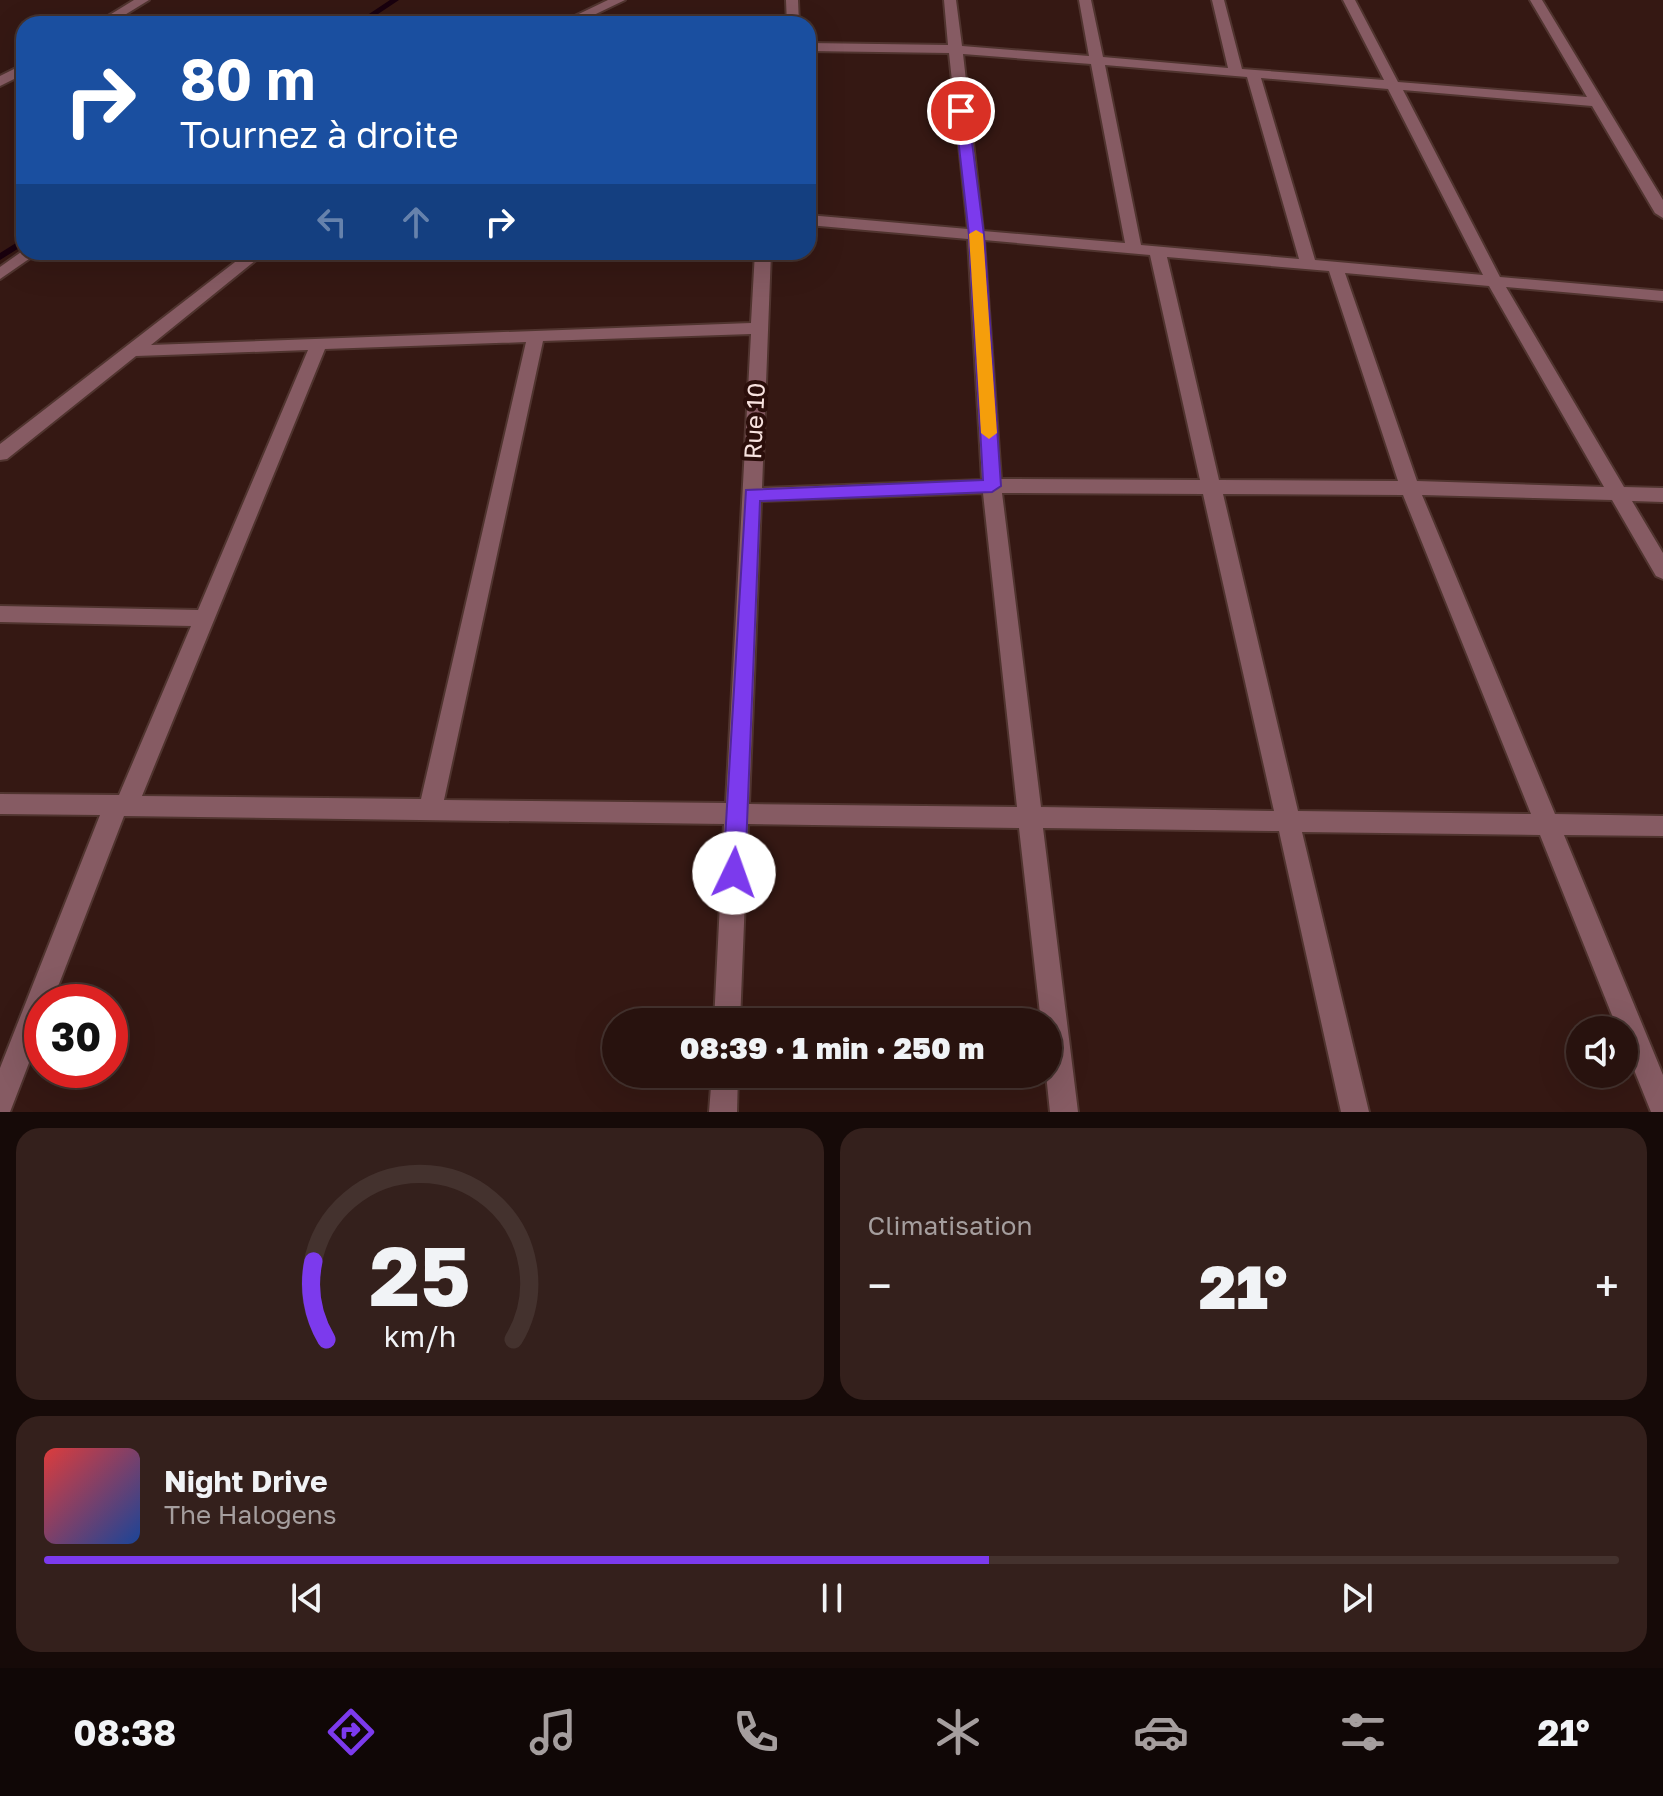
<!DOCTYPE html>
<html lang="fr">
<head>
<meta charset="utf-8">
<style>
	:root { --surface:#28120e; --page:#34201c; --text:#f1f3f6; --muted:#a59e9e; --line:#44322e; --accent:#7c3aed }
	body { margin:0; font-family:"Golos Text",sans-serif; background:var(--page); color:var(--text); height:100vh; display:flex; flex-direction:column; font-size:30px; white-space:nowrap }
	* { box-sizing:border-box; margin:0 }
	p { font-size:26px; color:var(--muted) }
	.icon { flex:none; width:44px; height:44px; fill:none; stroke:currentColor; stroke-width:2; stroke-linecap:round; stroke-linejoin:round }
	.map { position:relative; height:1112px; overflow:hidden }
	.details { display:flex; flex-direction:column; gap:16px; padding:16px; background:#160a08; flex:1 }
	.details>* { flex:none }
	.guide { position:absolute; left:16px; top:16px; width:800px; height:244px; border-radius:24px; box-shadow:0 8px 32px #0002,0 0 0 2px var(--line); background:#1a4fa0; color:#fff; overflow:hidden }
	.controls { position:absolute; left:1566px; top:1016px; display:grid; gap:16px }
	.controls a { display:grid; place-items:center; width:72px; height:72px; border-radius:50%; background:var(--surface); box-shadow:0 8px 32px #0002,0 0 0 2px var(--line); font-size:40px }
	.speed { position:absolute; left:24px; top:984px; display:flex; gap:16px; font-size:40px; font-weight:700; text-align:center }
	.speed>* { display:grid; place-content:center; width:104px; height:104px; border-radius:50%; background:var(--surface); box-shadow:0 8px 32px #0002,0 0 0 2px var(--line); line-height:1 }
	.speed .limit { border:12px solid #d22; background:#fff; color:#111 }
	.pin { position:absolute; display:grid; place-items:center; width:68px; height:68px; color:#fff; margin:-34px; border:4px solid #fff; border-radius:50%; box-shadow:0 2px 8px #0007 }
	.me { position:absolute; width:88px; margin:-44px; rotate:3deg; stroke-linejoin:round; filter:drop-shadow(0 0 6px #0008) }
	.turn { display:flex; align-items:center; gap:28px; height:168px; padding:0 32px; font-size:36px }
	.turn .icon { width:104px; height:104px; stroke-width:2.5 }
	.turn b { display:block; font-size:56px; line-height:68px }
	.lanes { display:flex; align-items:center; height:76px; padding:0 32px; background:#0003; justify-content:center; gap:40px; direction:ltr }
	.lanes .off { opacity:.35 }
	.big { font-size:60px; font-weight:800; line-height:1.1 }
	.details .card { flex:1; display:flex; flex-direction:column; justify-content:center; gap:12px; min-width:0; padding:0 28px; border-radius:24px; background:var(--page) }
	.details .dial { align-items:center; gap:0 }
	.dial svg { height:208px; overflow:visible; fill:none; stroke:var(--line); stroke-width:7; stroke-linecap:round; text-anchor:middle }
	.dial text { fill:var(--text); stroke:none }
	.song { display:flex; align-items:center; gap:24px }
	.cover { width:96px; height:96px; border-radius:12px; background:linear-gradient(135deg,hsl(0 70% 55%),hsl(220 70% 35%)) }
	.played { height:8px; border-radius:4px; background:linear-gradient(90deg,var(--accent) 60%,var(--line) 60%) }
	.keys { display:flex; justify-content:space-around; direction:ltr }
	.heat { display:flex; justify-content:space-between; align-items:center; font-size:44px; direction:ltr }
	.details .tiles { flex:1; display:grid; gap:16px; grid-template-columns:1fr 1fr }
	.card:last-child { grid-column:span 2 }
	.trip { position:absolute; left:602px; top:1008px; width:460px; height:80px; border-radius:40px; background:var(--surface); box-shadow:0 8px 32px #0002,0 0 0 2px var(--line); font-weight:800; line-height:80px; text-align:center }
	.tabs { display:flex; height:128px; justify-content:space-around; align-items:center; background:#100706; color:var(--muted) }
	.tabs .icon { width:56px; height:56px }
	.tabs .selected { color:var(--accent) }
	.tabs b { font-size:36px; color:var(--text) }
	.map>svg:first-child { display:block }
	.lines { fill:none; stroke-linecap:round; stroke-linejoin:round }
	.stream { fill:#19000e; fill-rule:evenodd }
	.minor-casing { stroke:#50342f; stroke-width:4 }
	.minor { fill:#865b63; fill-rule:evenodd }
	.route { fill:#7c3aed; stroke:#51269a; stroke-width:2 }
	.slow { fill:#f59e0b }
	.labels { text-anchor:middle; stroke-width:8; stroke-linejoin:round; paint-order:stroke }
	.street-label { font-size:24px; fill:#f7e2de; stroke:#2b0e0a }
</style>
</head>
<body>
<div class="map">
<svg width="1663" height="1112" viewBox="0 0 1663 1112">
	<rect width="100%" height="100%" fill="#351813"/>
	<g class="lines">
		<path class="stream" d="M390 0H399L363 24H354Z
			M24 238V245L0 260V253Z"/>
		<defs>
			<path id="minor" d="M134 0H149L110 24H95Z
				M608 0H625L575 24H558Z
				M786 0H798L799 24H787Z
				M944 0H956L962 46 1089 56 1079 0H1091L1103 57 1228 68 1212 0H1224L1242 69 1384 80 1343 0H1355L1398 82 1587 97 1530 0H1542L1663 200V218L1655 213 1592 106 1403 90 1500 277 1663 291V301L1506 287 1624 487 1663 488V502L1632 501 1663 553V579L1656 576 1612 500 1422 495 1555 814 1663 816V836L1564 835 1663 1075V1112H1651L1624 1045V1030H1618L1540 835 1302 832 1369 1112H1341L1279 831 1043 828 1078 1112H1050L1046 1074 1048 1022H1041L1019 828 748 824 740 1022H714L724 824 124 816 52 1002H42V1029L10 1112H0V1068L100 815 0 814V794L119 795 191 626 0 622V606L198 610 308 350 136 356 7 459 0 460V444L248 252H266L151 345 751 323 755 252H771L762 488 982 480 968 239 808 225V215L968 229 949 53 808 51V43L948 45ZM963 54 1091 64 1125 243 983 231ZM1105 65 1247 77 1299 259 1141 245ZM1261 78 1388 89 1483 275 1315 260ZM984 240 1150 255 1200 480 1001 479ZM1167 257 1329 271 1398 481 1219 480ZM1345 273 1489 286 1604 487 1417 481ZM751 334 726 803 444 800 543 341ZM526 342 421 799 142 796 325 349ZM983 493 1017 807 749 804 761 501ZM1002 493 1203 494 1274 811 1041 807ZM1223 494 1403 495 1531 814 1298 811Z
				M24 64V74L0 86V76Z
				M24 250 39 252 0 279V267Z
				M712 1074H738L737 1112H709Z"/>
		</defs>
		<use href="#minor" class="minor-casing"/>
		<use href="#minor" class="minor"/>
	</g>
	<path class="route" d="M961 107 968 111 984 235 1001 486 992 492 760 501 745 873 742 880 734 883 726 880 723 873 746 490 983 480 969 235 955 111Z"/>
	<path class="slow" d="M976 230 983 234 997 433 989 439 981 433 969 234Z"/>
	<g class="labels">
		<g class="street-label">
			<text transform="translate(755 421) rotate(-87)" y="8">Rue 10</text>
		</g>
	</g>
</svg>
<div class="controls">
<a><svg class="icon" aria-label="sound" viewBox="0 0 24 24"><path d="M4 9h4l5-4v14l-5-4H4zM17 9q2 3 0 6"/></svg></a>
</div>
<div class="speed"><div class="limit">30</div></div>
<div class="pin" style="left:961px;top:111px;background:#d93025"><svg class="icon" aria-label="arrive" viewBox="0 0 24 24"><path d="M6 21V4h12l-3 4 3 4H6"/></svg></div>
<svg class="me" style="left:734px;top:873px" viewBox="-20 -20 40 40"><circle r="19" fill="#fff"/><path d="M0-13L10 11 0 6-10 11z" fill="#7c3aed"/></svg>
<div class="trip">08:39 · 1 min · 250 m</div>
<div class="guide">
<div class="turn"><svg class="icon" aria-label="right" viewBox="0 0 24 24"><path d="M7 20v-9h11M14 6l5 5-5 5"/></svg><div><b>80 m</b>Tournez à droite</div></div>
<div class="lanes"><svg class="icon off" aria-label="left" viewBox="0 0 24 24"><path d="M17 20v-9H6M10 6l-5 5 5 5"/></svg><svg class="icon off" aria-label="ahead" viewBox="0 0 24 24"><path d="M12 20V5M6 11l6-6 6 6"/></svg><svg class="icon" aria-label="right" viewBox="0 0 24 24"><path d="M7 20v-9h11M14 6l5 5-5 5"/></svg></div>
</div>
</div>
<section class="details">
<div class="tiles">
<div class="card dial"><svg viewBox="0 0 100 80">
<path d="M14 69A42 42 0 1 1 86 69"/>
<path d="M14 69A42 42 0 0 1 9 39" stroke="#7c3aed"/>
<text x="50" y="56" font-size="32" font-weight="700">25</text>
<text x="50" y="72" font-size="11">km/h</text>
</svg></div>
<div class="card"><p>Climatisation</p>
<div class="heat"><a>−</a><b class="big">21°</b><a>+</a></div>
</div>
<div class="card">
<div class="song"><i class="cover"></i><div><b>Night Drive</b><p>The Halogens</p></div></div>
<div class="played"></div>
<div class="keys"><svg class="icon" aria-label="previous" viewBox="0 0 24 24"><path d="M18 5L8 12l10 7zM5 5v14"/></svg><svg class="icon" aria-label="pause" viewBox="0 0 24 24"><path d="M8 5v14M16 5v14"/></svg><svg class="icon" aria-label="next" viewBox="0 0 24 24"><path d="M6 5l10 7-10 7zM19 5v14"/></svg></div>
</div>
</div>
</section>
<nav class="tabs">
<b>08:38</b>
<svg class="icon selected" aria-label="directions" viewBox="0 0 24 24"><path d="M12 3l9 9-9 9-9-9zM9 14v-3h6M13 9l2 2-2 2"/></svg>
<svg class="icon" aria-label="music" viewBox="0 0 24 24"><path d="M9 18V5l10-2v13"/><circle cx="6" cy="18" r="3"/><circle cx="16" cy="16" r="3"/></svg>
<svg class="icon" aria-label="phone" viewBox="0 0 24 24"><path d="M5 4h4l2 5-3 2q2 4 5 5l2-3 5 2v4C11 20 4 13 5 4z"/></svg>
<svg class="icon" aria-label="climate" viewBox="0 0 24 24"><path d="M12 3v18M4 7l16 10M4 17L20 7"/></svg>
<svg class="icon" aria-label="car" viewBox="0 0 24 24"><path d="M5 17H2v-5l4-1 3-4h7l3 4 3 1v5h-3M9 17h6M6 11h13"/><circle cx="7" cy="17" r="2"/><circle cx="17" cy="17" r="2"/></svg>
<svg class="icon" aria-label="filters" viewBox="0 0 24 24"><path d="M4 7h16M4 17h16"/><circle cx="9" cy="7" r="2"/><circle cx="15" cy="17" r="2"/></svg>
<b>21°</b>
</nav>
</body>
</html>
